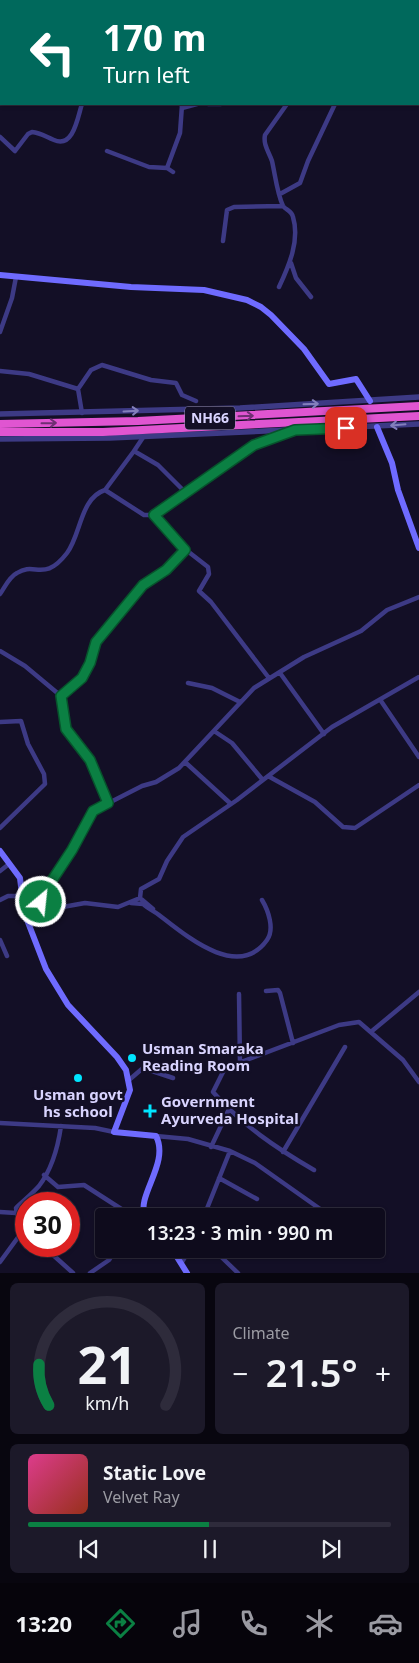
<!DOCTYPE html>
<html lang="en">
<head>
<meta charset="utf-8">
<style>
	:root { --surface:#0e0b1c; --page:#1c1929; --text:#f1f3f6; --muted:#9b9ba3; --line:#2e2b3b; --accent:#0b8043 }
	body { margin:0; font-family:"Noto Sans",sans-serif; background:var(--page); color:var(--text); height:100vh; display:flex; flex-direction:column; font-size:19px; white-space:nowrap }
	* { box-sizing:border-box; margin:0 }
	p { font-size:16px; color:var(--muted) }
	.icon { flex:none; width:28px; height:28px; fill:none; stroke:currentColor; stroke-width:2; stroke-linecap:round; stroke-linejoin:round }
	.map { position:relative; height:1273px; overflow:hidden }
	.panel { display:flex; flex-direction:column; gap:10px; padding:10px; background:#08060f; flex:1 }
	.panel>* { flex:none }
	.hud { position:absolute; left:0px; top:0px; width:420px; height:105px; box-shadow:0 1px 4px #0004,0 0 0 1px var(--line); background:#00695c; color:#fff; overflow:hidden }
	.speed { position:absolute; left:15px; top:1192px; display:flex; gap:10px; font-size:25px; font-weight:700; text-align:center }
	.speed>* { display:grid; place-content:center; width:65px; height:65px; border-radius:50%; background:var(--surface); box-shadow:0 1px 4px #0004,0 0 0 1px var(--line); line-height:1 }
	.speed .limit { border:8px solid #d22; background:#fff; color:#111 }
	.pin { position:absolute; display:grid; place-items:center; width:42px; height:42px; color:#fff; margin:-21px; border-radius:10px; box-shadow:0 2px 8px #0006 }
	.me { position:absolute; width:55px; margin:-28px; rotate:28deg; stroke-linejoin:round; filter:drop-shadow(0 0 4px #0008) }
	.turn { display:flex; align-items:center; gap:18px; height:105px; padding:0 20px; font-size:22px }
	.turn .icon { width:65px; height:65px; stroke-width:2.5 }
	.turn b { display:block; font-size:35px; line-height:42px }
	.big { font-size:38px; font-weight:600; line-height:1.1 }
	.panel .card { flex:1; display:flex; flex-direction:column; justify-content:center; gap:8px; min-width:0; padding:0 18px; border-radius:8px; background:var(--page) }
	.panel .dial { align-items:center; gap:0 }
	.dial svg { height:130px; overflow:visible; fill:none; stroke:var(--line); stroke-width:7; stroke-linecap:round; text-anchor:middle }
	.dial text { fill:var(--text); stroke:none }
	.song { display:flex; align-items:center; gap:15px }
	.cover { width:60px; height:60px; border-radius:8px; background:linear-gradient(135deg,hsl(330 70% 55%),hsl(10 70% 35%)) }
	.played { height:5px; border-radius:2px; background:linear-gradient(90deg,var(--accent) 50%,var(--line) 50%) }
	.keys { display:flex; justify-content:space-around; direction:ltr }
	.heat { display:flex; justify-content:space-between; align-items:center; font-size:28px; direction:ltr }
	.panel .tiles { flex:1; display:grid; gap:10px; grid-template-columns:1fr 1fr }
	.card:last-child { grid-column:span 2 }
	.trip { position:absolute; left:95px; top:1208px; width:290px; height:50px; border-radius:5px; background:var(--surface); box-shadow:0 1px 4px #0004,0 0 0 1px var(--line); font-weight:600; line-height:50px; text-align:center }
	.tab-bar { display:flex; height:80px; justify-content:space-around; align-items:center; background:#06040b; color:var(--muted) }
	.tab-bar .icon { width:35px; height:35px }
	.tab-bar .on { color:var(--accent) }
	.tab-bar b { font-size:22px; color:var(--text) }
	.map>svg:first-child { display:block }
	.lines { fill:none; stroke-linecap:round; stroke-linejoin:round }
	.minor { stroke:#3d3a85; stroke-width:4.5 }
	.tertiary { stroke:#3d3a85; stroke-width:5.5 }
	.secondary { stroke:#6f6bff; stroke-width:6 }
	.trunk { stroke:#e055d1; stroke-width:8 }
	.oneway { stroke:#837fbc }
	.oneway2 { stroke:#6f2e73 }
	.route-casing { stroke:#07532c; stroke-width:12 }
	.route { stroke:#0b8043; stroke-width:9 }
	.poi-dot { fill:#00e5ff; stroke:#130f26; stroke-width:2 }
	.labels { text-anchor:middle; stroke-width:5; stroke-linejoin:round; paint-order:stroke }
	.shield { fill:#130f26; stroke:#9e99be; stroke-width:1 }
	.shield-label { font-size:14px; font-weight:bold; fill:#d9d4ff }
	.poi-label { font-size:15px; font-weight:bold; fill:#d9d4ff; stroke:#130f26; text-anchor:start }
</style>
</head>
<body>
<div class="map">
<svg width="419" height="1273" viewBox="0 0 419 1273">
	<rect width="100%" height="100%" fill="#130f26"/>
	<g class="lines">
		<path class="minor" d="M98 0V1
			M169 0 172 1
			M289 0 294 1
			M2 1V0
			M133 1V0
			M224 1V0
			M239 1 242 0
			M350 1 351 0
			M0 8 1 9
			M0 78 1 77
			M208 104H221
			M182 108 197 104
			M0 137 15 151 28 134 32 132C41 133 46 137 54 140 74 149 78 115 82 104
			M107 151 149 167 167 168 180 133 182 105 180 104
			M167 168 173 172
			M280 194 300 183 308 161 335 104
			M223 241 227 210 234 207 283 206
			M291 263 296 278 311 297
			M279 287C289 266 300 240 293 217 292 211 286 210 283 206 277 193 275 174 272 161 269 152 263 145 265 135L287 104
			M0 332 12 298 16 277
			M0 371 29 374 78 389 82 413
			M78 389 91 370 102 365 151 380 176 383 182 395 196 401
			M134 451 144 436
			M105 490 134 451 158 465 187 494
			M154 515 181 546 208 567 209 574 199 591 211 602 269 678
			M0 594C5 587 9 577 17 573 35 561 44 583 67 553 81 535 80 498 105 490L144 515H154L254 445 292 431
			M0 651 25 666 61 696 66 729 90 760 108 803
			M280 673 324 734
			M188 683 212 688 240 702
			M61 696 82 678 90 663 96 642 143 585 166 571 185 550
			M381 701 419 757
			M0 722 21 721 28 744 44 774 45 784 0 828
			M214 731 232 743 262 779
			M185 762 231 804
			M268 776 315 802 343 827 355 828 419 785
			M0 871 9 864
			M22 892 57 908 85 903 118 907 140 898 153 909
			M140 898 141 889 159 879 167 861 183 837 237 800 332 727 419 677
			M0 900 8 896H22
			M41 902 43 894 72 850 93 811 142 786 156 782 179 768 254 688 304 657 361 631 387 610 419 597
			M131 903 143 904C148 909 154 911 159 915 185 935 238 981 267 940 275 929 268 910 262 900
			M0 940 7 956
			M266 991 278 990 280 993 293 1043
			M239 994 240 1063
			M372 1031 419 992
			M129 1080 143 1068 173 1078
			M0 1123 95 1128 114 1132
			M156 1136 188 1139 230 1151 255 1163 330 1216
			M211 1147 229 1109
			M283 1152 345 1047
			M314 1170C276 1148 242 1125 213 1092L225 1068 339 1025 359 1022 403 1060 419 1082
			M44 1175 58 1187 84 1185 126 1212
			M219 1178 257 1199
			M0 1212 16 1213
			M125 1216 126 1212H143
			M204 1216 230 1151
			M26 1234 20 1229 16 1208C23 1201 32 1194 39 1186 52 1169 58 1147 61 1126
			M43 1246 73 1273
			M213 1249 238 1273
			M0 1262 19 1236 20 1229
			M182 1262 190 1249
			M90 1273 109 1260 116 1249"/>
		<path class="tertiary" d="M0 414 240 408 419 397
			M0 439 110 438 419 424"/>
		<path class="secondary" d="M0 275 131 287 204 290 247 300 261 307 271 315 304 349 329 384 356 379 370 401
			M377 427 392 463 398 490 419 548
			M0 851 20 878 24 912 46 969 68 1005 117 1057 126 1070 130 1090 114 1132 156 1136C170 1163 136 1196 145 1216
			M172 1249 187 1273"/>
		<path class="trunk" d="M0 424 138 421 419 406
			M0 432H103L419 416"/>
	</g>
	<defs><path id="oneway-shaft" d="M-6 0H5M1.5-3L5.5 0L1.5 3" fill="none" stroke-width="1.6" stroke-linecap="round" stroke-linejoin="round" transform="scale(1.25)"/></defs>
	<g class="oneway">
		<use href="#oneway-shaft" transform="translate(311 404) rotate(-2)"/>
		<use href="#oneway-shaft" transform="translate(131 411) rotate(-3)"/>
		<use href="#oneway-shaft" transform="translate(398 425) rotate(175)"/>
	</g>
	<g class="oneway2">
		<use href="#oneway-shaft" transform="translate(246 416) rotate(-2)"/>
		<use href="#oneway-shaft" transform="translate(49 423) rotate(-1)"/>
	</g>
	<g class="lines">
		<defs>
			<path id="route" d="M41 902 43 894 72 850 93 811 108 803 90 760 66 729 61 696 82 678 90 663 96 642 143 585 166 570 185 550 154 515 254 445 295 430 346 428"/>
		</defs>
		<use href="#route" class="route-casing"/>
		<use href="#route" class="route"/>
	</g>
	<g class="poi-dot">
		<circle cx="132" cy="1058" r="5"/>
		<circle cx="78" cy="1078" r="5"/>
		<path d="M147.5 1103.5h5v5h5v5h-5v5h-5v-5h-5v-5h5z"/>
	</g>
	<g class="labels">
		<rect class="shield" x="185" y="406.5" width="50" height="23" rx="4"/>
		<g class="shield-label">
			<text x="210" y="423">NH66</text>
		</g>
		<g class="poi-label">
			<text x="142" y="1054">Usman Smaraka<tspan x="142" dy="17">Reading Room</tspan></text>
			<text x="78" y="1100" text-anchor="middle">Usman govt<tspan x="78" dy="17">hs school</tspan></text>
			<text x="161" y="1107">Government<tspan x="161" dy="17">Ayurveda Hospital</tspan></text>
		</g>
	</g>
</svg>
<div class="speed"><div class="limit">30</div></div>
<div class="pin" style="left:346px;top:428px;background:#d93025"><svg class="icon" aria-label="arrive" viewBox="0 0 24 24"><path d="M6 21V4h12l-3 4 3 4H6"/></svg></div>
<svg class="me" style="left:41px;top:902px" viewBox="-20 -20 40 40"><circle r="17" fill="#0b8043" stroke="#fff" stroke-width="3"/><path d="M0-11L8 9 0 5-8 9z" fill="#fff"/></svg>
<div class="trip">13:23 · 3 min · 990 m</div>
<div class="hud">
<div class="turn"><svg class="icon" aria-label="left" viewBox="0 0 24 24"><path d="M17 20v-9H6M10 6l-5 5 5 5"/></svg><div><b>170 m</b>Turn left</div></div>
</div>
</div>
<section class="panel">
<div class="tiles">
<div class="card dial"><svg viewBox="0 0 100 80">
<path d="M14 69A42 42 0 1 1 86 69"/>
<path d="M14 69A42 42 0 0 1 8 44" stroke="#0b8043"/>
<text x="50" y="56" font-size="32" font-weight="700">21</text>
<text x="50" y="72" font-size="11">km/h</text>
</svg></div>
<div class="card"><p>Climate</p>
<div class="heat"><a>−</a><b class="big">21.5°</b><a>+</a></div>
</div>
<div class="card">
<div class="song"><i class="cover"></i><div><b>Static Love</b><p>Velvet Ray</p></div></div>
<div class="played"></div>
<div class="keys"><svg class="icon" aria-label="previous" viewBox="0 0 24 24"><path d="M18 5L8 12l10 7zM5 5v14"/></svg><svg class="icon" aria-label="pause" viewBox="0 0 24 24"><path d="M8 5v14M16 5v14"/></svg><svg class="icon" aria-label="next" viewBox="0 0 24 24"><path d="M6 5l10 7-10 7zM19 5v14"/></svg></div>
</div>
</div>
</section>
<nav class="tab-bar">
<b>13:20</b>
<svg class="icon on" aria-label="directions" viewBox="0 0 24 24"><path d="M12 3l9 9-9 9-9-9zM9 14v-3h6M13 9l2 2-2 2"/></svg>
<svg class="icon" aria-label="music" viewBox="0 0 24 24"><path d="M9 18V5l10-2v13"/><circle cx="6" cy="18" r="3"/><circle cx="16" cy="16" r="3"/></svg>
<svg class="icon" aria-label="phone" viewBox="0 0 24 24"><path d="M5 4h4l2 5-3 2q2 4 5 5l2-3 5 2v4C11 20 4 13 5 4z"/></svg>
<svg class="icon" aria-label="climate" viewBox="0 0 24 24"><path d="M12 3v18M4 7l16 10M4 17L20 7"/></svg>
<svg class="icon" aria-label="car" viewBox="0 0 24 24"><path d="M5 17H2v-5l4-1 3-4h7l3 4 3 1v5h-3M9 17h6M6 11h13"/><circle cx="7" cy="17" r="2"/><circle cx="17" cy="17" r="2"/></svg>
</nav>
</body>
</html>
